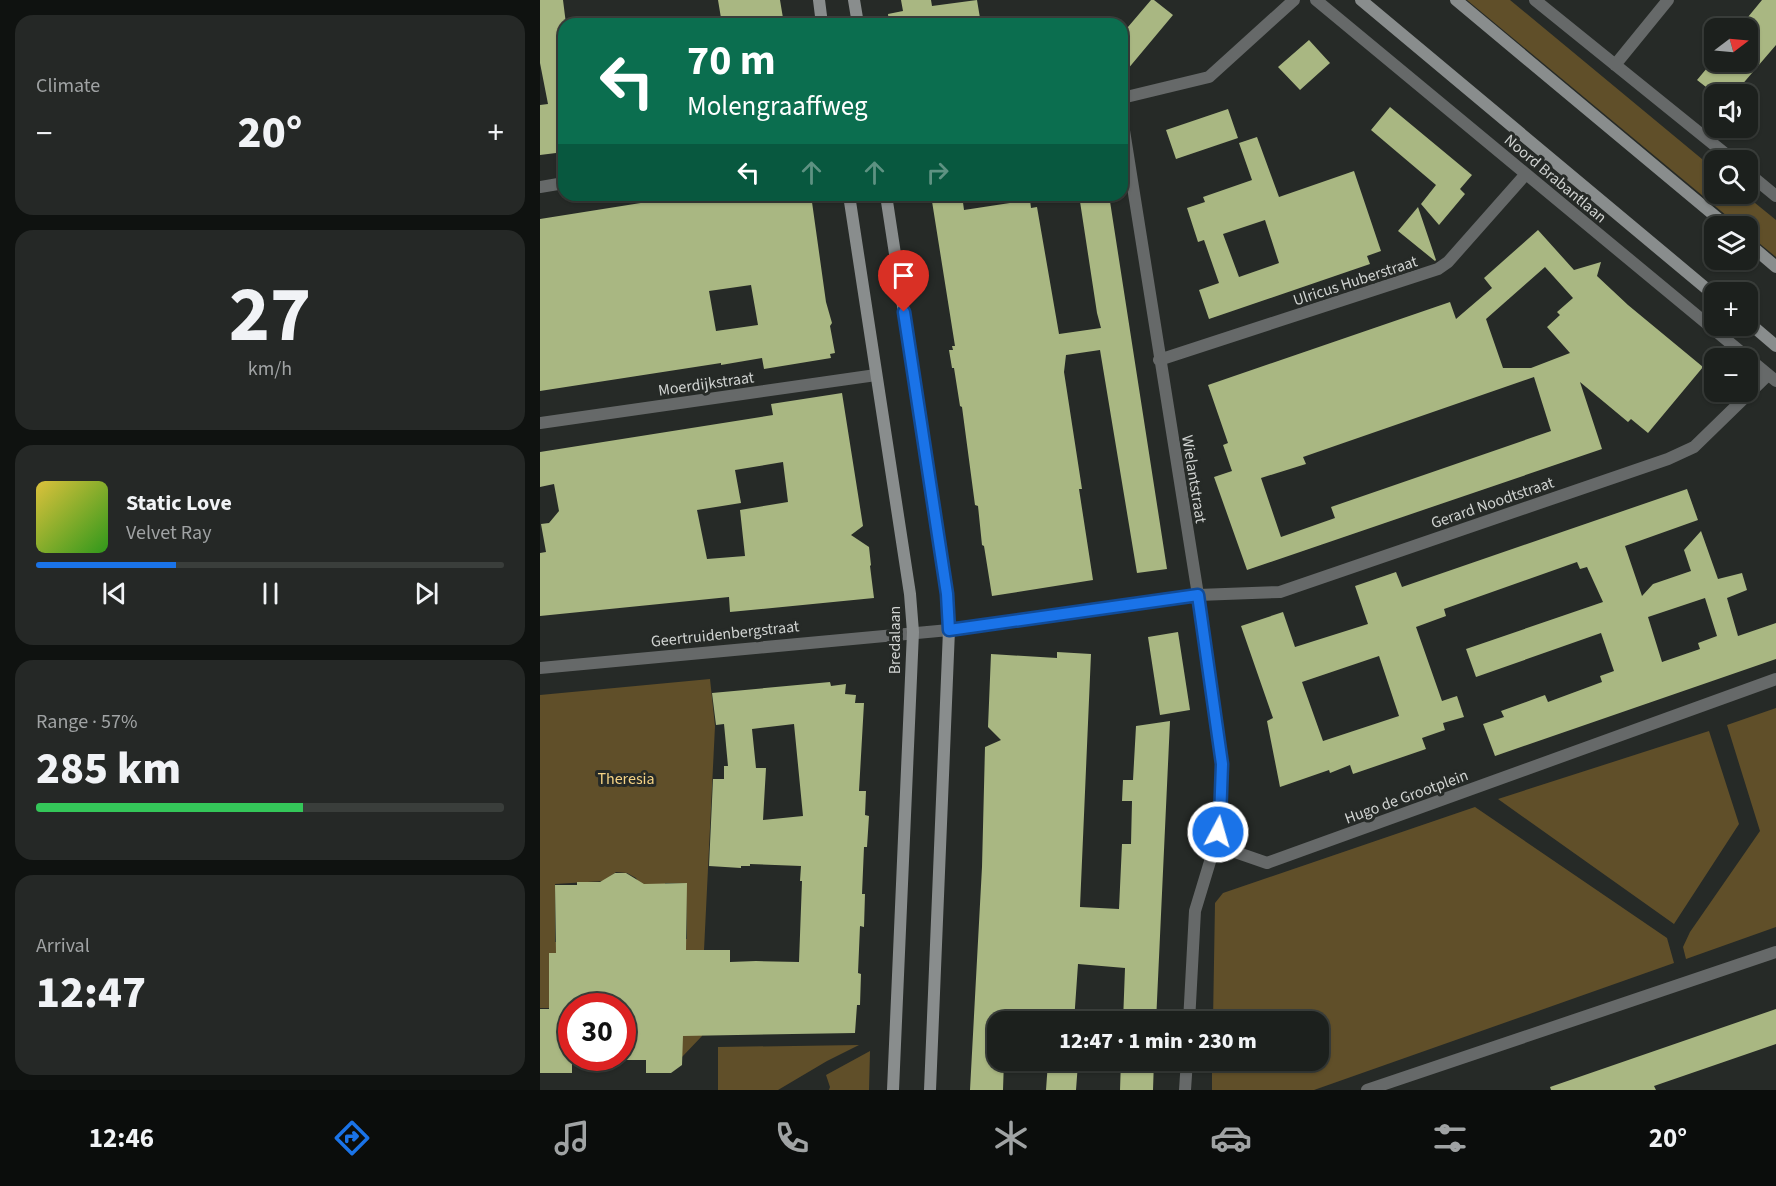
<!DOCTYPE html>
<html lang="en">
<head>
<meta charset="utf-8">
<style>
	:root { --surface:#1c201d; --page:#252826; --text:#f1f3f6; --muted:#a0a3a4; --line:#3a3e3b; --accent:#1a73e8 }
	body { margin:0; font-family:"Source Sans 3",sans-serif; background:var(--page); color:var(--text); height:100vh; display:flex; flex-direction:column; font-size:22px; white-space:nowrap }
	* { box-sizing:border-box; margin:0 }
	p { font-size:20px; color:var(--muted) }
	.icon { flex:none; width:33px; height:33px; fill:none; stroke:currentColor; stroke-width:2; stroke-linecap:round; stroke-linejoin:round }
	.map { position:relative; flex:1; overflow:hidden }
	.sheet { display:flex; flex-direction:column; gap:15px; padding:15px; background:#0f1210; width:540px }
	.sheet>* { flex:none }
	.top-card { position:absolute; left:18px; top:18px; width:570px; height:183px; border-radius:18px; box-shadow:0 2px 4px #0004,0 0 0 2px var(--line); background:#0b6e4f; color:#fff; overflow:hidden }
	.needle { width:39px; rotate:74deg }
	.fabs { position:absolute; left:1164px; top:18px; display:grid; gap:12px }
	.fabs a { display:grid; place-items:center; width:54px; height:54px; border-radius:12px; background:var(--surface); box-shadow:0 2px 4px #0004,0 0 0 2px var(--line); font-size:30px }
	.speed { position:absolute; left:18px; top:993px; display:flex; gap:12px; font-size:30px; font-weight:700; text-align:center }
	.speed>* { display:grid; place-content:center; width:78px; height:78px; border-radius:50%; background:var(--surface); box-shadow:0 2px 4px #0004,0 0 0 2px var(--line); line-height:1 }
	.speed .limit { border:9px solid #d22; background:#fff; color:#111 }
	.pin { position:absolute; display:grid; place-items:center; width:51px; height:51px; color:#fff; margin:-62px -26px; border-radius:50% 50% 50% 0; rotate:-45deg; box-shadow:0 0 6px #0007 }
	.pin .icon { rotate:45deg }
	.me { position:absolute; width:66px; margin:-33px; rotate:6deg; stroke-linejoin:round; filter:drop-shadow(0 0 4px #0008) }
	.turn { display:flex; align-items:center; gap:21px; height:126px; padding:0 30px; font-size:27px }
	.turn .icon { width:78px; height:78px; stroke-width:2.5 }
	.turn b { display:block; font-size:42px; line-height:51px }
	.lanes { display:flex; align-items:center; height:57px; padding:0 30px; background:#0003; justify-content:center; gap:30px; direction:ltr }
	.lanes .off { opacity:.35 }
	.big { font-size:45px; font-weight:800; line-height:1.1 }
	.sheet .card { flex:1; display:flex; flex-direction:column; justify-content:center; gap:9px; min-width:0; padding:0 21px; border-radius:18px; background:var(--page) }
	.sheet .dial { align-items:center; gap:0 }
	.dial b { font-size:78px; line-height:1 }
	.song { display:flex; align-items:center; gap:18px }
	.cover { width:72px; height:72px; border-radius:9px; background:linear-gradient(135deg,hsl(50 70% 55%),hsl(110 70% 35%)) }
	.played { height:6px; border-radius:3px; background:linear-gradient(90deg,var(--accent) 30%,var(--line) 30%) }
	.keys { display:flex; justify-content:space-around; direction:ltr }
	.heat { display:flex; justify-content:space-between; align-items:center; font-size:33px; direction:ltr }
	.charge { height:9px; border-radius:4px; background:linear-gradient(90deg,#34c759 57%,var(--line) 0) }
	.trip { position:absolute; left:447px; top:1011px; width:342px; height:60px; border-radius:18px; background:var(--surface); box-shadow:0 2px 4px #0004,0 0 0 2px var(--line); font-weight:800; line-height:60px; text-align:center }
	.tabs { display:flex; height:96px; justify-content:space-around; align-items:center; background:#0b0d0c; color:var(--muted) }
	.tabs .icon { width:42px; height:42px }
	.tabs .current { color:var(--accent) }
	.tabs b { font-size:27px; color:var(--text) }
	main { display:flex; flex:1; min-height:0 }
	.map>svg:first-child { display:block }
	.green { fill:#604f29 }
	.building { fill:#a9b782; fill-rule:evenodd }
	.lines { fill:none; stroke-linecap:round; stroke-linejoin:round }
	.street { stroke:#666969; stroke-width:12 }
	.secondary { stroke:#898d8d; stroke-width:12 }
	.route-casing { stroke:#114b97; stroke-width:15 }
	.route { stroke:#1a73e8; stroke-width:10 }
	.labels { text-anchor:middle; stroke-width:6; stroke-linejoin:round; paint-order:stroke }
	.street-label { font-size:16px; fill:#d0d3d1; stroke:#262a27 }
	.park-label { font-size:16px; fill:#f5d385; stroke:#262a27 }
</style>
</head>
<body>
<main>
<section class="sheet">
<div class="card"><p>Climate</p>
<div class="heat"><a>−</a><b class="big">20°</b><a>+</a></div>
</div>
<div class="card dial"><b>27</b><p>km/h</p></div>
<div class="card">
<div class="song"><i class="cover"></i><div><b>Static Love</b><p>Velvet Ray</p></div></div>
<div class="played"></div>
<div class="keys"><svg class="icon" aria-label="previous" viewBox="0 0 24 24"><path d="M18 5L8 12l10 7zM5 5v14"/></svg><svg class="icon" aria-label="pause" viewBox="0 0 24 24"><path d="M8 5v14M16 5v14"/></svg><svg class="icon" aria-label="next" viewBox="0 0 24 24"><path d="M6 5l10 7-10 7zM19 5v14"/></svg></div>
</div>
<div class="card"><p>Range · 57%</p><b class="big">285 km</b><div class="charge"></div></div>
<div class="card"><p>Arrival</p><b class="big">12:47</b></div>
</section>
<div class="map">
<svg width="1236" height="1090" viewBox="0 0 1236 1090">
	<rect width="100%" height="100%" fill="#262a27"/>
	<path class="green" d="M927 0H970L1174 169V194H1204L1236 220V257L1208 234V226H1199Z
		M170 679 175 726 162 991V1036L142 1057 138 1053 131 940 147 939 146 883H125V887H101L96 878 87 873 76 872 64 881 15 884V942H30L31 1008H0V695Z
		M1236 708V927L1146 959 1143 947 1150 932 1220 831 1187 725Z
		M1169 731 1199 824 1134 924 958 799Z
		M935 807 1127 938 1134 963 774 1090H672V1061L778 1060V1022L673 1021 675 903 683 893Z
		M319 1045 287 1061 238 1090H178V1047Z
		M330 1051 329 1090H289L290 1087 286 1075Z"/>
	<path class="building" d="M0 0H23L26 24H24V152L0 155V105L8 104 0 63Z
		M178 0H240L244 24H182Z
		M361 0H391L392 6 437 0 441 24H349L348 14 363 11Z
		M611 0H614L633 15 582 76V34Z
		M1222 0H1236V45L1194 94H1175L1157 80 1172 62 1181 69 1184 62H1208V17Z
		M769 40 790 63 760 90 738 67Z
		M850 107 932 175 920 189 925 194 899 225 881 204 896 185 831 130Z
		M688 109 698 138 636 159 626 130Z
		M717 137 739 197 814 171 841 251 827 256 830 264 669 319 659 290 679 283 664 240 658 242 647 208 665 202 663 197 712 180 699 143ZM725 220 739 263 699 277 683 234Z
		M151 195H271L286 302 292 323 290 326 295 353 290 354 291 358 224 369 222 358 181 365V363L0 391V219ZM211 285 218 325 176 331 169 291Z
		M391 195H422L424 210 490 200 491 208 497 207 519 334 561 328 557 313 539 195H569L627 569 597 573 560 350 526 355 524 372 542 489H539L553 580 452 596 444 546 442 545 438 506 435 505 422 407 420 406 414 368H412L409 350H413L412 346H415Z
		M878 207 896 260 895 261 858 231Z
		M998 230 1034 270 1061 262 1057 276 1088 305 1163 367 1108 433 1091 419 1088 422 1040 382 1062 449 707 570 674 477 692 471 683 445 688 443 668 385 910 302 916 319 952 288 944 278ZM1005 267 1033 298 1017 312 1020 315 1007 327 1030 353 991 368H963L946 319ZM994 377 1011 431 791 507 795 518 741 537 721 478 766 464 763 457Z
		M302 393 323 526 311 535 329 547 331 565 330 566 334 598 190 612 189 597 0 616V553L6 552 1 524 9 523 19 511 14 484 0 487V452L233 415 231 404ZM243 462 248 502 200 510 205 556 167 559 157 510 201 503 195 470Z
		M1147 489 1158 520 1085 546 1102 596 1113 584 1151 571 1144 550 1161 531 1178 579 1202 573 1207 590 1187 598 1198 636 1236 623V659L955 756 943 724 964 717 961 711 1005 695 1008 702 1062 682 1060 676 1074 671 1061 633 936 677 926 649 1063 602 1047 567 1040 569 1037 562 904 609 906 616 876 627 902 701 917 696 924 717 903 723 905 730 882 738 886 749 813 774 810 765 790 773 789 770 740 787 727 721 733 718 701 626 743 612 755 647 828 624 815 586 856 572 862 587ZM1165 598 1177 636 1158 643 1160 649 1122 662 1108 617ZM839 656 859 716 783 741 762 682Z
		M638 632 650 710 620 715 608 637Z
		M517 652 551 654 540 907 579 909 582 844H591L592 801H582L583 780H593L596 726 630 721 616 1022H583L585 968 538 964 534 1022H458V1060H464L463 1090H430L442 867 445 747 461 740 448 727 451 654 517 658Z
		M290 682 291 686 306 684 305 694 316 695 315 703H324L319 791H326L325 815 329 816 327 847H324L322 894H325L324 927 320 926 318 973 321 974 320 1005H317L315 1033 143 1036 142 1065 131 1073H106V1060H82V1006H32V1073H0V1009H9V953H16L15 885H37V882H60L75 873H86L104 884 147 883 146 950H190V962L216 961 259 962 262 881H260L261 866 210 864V866H201V868L169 866 173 779H184V766H188L184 724 176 725 172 693ZM254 724 263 816 223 820 226 768H216L212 729Z
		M1236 1009V1044L1114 1086 1116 1090H1011L1010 1087Z
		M581 1060H614L613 1090H580Z
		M508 1062 538 1063 536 1090H506Z"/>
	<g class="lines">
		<path class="street" d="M776 0 1236 381
			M995 0 1193 160
			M1075 65 1128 0
			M582 98 669 77 754 0
			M582 118 658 595 682 764 680 819 675 845 655 911 649 1022
			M1208 173 1236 196
			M0 187 24 183
			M619 360 898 269 908 262 985 175
			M0 423 336 375
			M0 668 409 630 658 595 740 592 1128 459 1154 447 1228 375
			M675 845 727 863 1236 679
			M645 1090 647 1060
			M827 1090 1236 952"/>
		<path class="secondary" d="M279 0 282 24
			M314 0 318 24
			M821 0 1174 295
			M916 0 1187 226
			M309 195 370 594 373 632 353 1090
			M346 195 407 594 409 630 390 1090
			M1208 243 1236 267
			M1208 322 1236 346"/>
	</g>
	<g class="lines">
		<defs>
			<path id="route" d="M364 312 407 594 409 630 658 595 682 764 680 819 678 832"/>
		</defs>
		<use href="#route" class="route-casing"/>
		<use href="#route" class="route"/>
	</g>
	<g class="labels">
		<g class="street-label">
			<text transform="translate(1016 178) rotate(40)" y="6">Noord Brabantlaan</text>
			<text transform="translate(815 280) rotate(-18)" y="6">Ulricus Huberstraat</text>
			<text transform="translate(166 383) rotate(-8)" y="6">Moerdijkstraat</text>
			<text transform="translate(655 479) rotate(81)" y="6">Wielantstraat</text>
			<text transform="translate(952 502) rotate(-19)" y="6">Gerard Noodtstraat</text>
			<text transform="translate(185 633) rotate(-6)" y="6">Geertruidenbergstraat</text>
			<text transform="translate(354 640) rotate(-90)" y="6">Bredalaan</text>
			<text transform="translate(866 796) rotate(-20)" y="6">Hugo de Grootplein</text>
		</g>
		<g class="park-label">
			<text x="86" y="784">Theresia</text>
		</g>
	</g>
</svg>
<div class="fabs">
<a><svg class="needle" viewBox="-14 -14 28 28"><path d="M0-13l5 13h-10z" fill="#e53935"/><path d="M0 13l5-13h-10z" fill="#a0a3a4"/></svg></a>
<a><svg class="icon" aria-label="sound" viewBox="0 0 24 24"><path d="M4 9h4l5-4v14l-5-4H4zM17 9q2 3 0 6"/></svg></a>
<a><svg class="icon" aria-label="search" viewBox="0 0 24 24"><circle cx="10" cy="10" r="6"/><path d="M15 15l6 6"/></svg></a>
<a><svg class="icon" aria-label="layers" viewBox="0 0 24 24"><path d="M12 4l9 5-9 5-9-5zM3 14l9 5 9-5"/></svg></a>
<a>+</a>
<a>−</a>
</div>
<div class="speed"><div class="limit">30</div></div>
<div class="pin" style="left:364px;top:312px;background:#d93025"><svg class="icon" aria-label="arrive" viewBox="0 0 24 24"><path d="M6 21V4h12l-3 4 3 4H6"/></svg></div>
<svg class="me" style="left:678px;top:832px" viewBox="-20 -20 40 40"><circle r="17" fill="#1a73e8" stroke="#fff" stroke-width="3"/><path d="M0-11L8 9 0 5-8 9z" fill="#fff"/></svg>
<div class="trip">12:47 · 1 min · 230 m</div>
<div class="top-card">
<div class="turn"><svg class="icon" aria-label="left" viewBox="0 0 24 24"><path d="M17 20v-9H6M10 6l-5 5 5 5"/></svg><div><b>70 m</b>Molengraaffweg</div></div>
<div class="lanes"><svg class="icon" aria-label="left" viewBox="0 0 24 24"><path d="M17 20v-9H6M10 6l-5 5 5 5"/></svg><svg class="icon off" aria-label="ahead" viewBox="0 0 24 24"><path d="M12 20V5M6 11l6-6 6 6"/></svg><svg class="icon off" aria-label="ahead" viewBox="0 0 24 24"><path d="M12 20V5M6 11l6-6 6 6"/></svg><svg class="icon off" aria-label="right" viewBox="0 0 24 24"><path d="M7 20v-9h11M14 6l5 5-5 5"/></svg></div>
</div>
</div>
</main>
<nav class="tabs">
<b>12:46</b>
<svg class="icon current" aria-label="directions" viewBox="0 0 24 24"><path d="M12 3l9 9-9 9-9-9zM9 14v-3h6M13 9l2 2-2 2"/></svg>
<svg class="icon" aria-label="music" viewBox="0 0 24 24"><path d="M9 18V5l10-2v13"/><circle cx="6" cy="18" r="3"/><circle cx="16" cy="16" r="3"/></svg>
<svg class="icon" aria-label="phone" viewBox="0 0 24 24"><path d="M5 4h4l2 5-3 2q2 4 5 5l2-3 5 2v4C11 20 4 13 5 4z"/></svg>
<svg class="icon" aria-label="climate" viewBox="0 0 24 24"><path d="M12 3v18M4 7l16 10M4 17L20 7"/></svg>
<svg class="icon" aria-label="car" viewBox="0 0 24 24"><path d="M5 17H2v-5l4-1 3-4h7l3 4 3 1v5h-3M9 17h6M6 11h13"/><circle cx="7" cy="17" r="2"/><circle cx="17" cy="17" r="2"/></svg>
<svg class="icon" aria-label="filters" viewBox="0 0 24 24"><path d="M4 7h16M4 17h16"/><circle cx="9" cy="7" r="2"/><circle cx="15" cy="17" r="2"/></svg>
<b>20°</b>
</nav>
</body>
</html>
